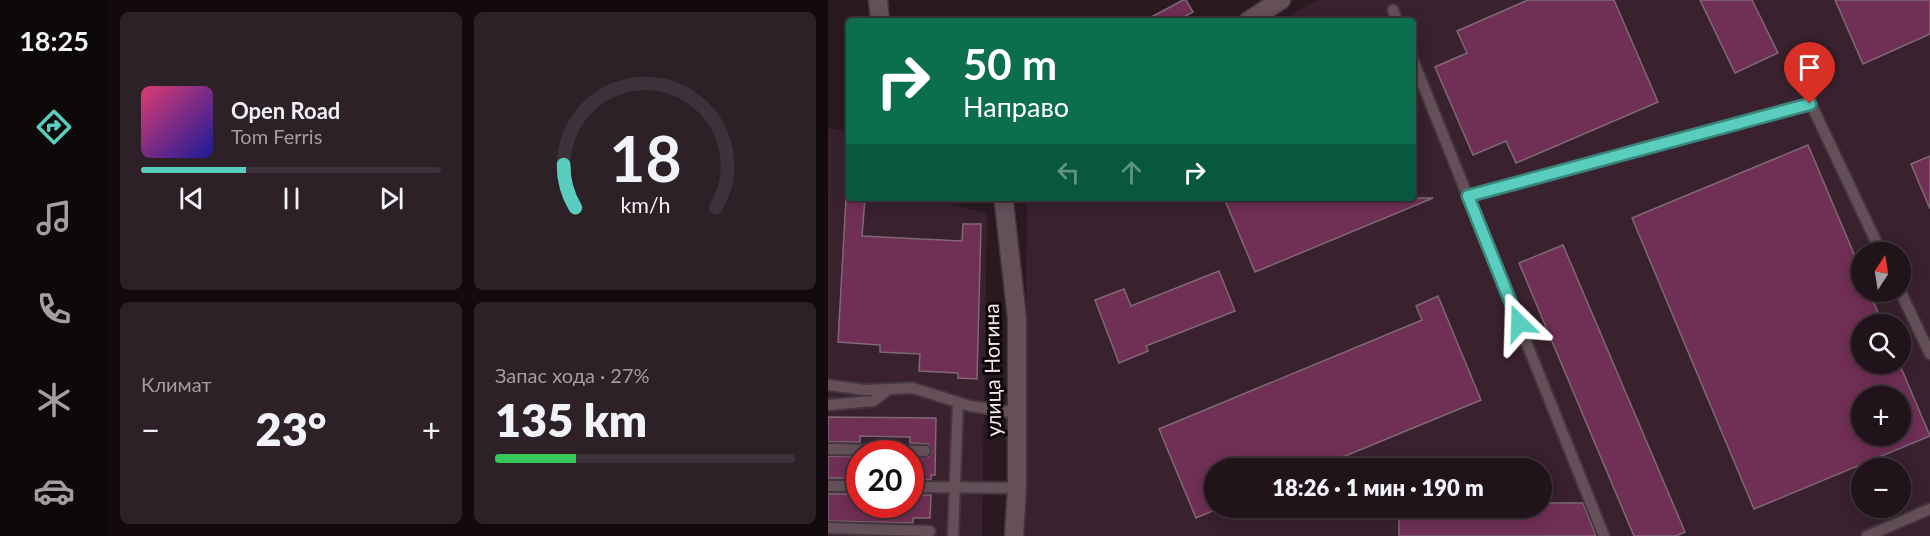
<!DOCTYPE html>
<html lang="ru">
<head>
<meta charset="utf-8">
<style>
	:root { --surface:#20131a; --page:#2d2027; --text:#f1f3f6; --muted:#a29ea2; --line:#3d3239; --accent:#59cebe }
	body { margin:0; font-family:Lato,sans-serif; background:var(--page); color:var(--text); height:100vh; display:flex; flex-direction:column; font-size:22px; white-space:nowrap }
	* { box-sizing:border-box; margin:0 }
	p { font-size:20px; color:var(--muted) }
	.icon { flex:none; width:33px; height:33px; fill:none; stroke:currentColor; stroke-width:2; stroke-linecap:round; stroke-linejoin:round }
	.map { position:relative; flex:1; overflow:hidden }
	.details { display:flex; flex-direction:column; gap:12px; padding:12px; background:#120a0e; width:720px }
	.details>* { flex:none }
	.top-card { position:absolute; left:18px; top:18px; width:570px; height:183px; border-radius:6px; box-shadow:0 3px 15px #0003,0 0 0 2px var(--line); background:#0b6e4f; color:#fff; overflow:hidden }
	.needle { width:39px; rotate:12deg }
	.fabs { position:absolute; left:1023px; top:242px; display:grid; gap:12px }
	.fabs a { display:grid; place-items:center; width:60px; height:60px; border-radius:50%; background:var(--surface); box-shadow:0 3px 15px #0003,0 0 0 2px var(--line); font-size:30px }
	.speed { position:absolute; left:18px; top:440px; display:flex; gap:12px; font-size:30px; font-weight:700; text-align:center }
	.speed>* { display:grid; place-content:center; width:78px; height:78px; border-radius:50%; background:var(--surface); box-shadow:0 3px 15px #0003,0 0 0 2px var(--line); line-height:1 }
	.speed .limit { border:9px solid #d22; background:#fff; color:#111 }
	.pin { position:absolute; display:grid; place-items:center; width:51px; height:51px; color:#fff; margin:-62px -26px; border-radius:50% 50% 50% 0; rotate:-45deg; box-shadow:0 0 6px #0007 }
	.pin .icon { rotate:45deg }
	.me { position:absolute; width:66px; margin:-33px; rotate:338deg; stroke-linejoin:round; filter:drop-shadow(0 0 4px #0008) }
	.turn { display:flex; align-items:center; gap:21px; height:126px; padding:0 18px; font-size:27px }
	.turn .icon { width:78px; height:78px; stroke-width:2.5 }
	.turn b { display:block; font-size:42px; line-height:51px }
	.lanes { display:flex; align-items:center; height:57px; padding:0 18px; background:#0003; justify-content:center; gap:30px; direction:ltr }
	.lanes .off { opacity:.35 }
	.big { font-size:45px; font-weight:800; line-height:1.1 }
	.details .card { flex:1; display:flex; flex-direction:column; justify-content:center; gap:9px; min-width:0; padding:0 21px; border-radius:9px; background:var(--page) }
	.details .dial { align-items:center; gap:0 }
	.dial svg { height:156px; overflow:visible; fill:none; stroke:var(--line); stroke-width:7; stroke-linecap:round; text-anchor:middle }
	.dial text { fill:var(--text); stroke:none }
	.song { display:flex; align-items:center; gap:18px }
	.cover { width:72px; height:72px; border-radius:9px; background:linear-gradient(135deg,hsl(340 70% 55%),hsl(240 70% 35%)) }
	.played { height:6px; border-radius:3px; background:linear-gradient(90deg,var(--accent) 35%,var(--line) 35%) }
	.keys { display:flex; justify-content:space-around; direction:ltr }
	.heat { display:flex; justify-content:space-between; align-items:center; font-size:33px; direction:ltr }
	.charge { height:9px; border-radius:4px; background:linear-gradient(90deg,#34c759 27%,var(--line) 0) }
	.details .tiles { flex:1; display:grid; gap:12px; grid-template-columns:repeat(2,1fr) }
	.trip { position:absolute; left:376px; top:458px; width:348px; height:60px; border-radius:30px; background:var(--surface); box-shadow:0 3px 15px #0003,0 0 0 2px var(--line); font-weight:800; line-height:60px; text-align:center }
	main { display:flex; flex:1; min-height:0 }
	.dock { display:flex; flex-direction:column; width:108px; justify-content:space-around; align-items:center; background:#0d080a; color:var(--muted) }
	.dock .icon { width:42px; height:42px }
	.dock .current { color:var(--accent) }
	.dock b { font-size:27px; color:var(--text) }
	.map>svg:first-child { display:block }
	.built { fill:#39212e; fill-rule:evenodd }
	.building { fill:#702f55; stroke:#7f6974; stroke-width:1.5; fill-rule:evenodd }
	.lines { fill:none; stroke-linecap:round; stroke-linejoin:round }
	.service-casing { stroke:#44363e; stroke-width:14 }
	.minor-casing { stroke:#44363e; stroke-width:21 }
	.service { stroke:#65505a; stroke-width:10 }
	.minor { stroke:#65505a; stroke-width:18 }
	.route-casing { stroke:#3a867c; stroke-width:15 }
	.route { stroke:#59cebe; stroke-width:10 }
	.labels { text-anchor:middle; stroke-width:6; stroke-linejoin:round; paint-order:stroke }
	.street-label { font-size:21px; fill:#f4e7ee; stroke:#0e070a }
</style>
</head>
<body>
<main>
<nav class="dock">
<b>18:25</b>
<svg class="icon current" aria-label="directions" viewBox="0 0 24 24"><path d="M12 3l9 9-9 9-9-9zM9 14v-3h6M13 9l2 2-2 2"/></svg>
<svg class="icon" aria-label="music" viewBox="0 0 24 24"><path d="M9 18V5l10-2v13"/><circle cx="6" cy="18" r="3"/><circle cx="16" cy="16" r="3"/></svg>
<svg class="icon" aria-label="phone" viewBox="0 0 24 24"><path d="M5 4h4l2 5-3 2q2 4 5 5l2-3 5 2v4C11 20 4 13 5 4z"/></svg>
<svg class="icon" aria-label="climate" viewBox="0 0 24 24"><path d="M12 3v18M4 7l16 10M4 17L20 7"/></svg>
<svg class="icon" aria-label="car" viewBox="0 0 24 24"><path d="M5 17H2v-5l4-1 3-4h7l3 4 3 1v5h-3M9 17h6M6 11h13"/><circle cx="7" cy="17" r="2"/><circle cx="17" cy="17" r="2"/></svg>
</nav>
<section class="details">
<div class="tiles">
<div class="card">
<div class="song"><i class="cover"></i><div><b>Open Road</b><p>Tom Ferris</p></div></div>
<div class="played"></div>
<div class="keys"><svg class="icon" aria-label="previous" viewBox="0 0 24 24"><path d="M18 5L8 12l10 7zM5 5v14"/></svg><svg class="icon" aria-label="pause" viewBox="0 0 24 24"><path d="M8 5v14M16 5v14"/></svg><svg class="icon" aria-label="next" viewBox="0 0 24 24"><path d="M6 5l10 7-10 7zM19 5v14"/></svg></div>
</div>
<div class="card dial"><svg viewBox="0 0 100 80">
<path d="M14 69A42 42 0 1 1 86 69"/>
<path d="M14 69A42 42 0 0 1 8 47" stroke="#59cebe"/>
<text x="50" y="56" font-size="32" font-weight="700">18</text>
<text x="50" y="72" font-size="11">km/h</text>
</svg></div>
<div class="card"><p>Климат</p>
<div class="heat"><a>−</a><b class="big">23°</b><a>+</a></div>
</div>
<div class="card"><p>Запас хода · 27%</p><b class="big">135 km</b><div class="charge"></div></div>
</div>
</section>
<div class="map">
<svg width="1102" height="536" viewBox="0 0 1102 536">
	<rect width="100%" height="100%" fill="#2b1922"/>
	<path class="built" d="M489 0H1102V536H195L199 198H585V21H453ZM1034 252H1072V291H1034ZM1034 324H1072V363H1034ZM1034 396H1072V435H1034ZM387 468H714V507H387ZM1034 468H1072V507H1034Z
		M0 128 21 132V198H99L159 213 154 536H0ZM32 453H82V504H32Z"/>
	<path class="building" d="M355 0H358L365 12 349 21H316Z
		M700 0H786L830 102 688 163 678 141 645 155 607 67 639 53 629 31Z
		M872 0H924L950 53 907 73Z
		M1007 0H1102V34L1035 64Z
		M980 145 1034 273V291H1041L1055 324H1034V363H1071L1102 436 926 509 804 218ZM1034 396H1072V435H1034Z
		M1102 156V209L1083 164Z
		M18 198H37L34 236 134 241 135 224H153L149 379 130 378V373L91 371 92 354 52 352V345L10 342Z
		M396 198H605L427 272Z
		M735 245 857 532 848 536H806L691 263Z
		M391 271 407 311 318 346 320 351 291 363 267 300 296 289 303 306Z
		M610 296 653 400 488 468H387V510L368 518 331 429 594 320 588 306Z
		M0 417 108 418 107 475H103V480H82V458L101 457 104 451 100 444 82 443V437L32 436V442H0Z
		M0 456 32 457V478H0Z
		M0 494H32V504H82V495H103L102 518H85V523L0 521Z
		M714 503H755L768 536H571V507H714Z"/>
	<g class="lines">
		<defs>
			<path id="service" d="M565 10 569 21
				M585 60 776 536
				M640 196 983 104 1053 252
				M1072 291 1102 354
				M0 385 37 390 85 388 142 406 189 413
				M0 405 45 401 61 389
				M0 449 97 451
				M0 486H32
				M82 487 189 488
				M0 528 102 531
				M125 536 130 402
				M1039 536 1102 509"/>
			<path id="minor" d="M50 0 52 21
				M420 21 453 0
				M176 203 189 318V488L186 536"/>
		</defs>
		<use href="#service" class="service-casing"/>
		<use href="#minor" class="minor-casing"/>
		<use href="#service" class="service"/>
		<use href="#minor" class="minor"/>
	</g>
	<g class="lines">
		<defs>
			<path id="route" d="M691 323 640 196 982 104"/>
		</defs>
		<use href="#route" class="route-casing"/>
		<use href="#route" class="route"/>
	</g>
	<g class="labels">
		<g class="street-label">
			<text transform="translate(165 370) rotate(-91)" y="7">улица Ногина</text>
		</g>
	</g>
</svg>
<div class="fabs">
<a><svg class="needle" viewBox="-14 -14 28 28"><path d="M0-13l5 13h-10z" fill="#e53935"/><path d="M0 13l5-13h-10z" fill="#a29ea2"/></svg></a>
<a><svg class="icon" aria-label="search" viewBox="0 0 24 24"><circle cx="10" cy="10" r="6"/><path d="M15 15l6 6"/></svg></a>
<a>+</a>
<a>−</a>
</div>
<div class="speed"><div class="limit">20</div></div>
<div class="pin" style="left:982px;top:104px;background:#d93025"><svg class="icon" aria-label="arrive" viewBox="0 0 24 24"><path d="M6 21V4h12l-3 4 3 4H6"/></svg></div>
<svg class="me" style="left:691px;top:323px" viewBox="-20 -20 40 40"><path d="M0-17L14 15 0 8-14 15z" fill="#59cebe" stroke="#fff" stroke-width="4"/></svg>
<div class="trip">18:26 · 1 мин · 190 m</div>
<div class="top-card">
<div class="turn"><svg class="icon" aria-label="right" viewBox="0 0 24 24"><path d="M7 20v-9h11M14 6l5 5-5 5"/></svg><div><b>50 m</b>Направо</div></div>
<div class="lanes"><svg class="icon off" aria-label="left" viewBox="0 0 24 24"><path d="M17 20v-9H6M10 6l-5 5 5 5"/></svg><svg class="icon off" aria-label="ahead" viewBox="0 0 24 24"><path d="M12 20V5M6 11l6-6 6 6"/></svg><svg class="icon" aria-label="right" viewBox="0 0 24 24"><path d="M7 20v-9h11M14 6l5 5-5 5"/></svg></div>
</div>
</div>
</main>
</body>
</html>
